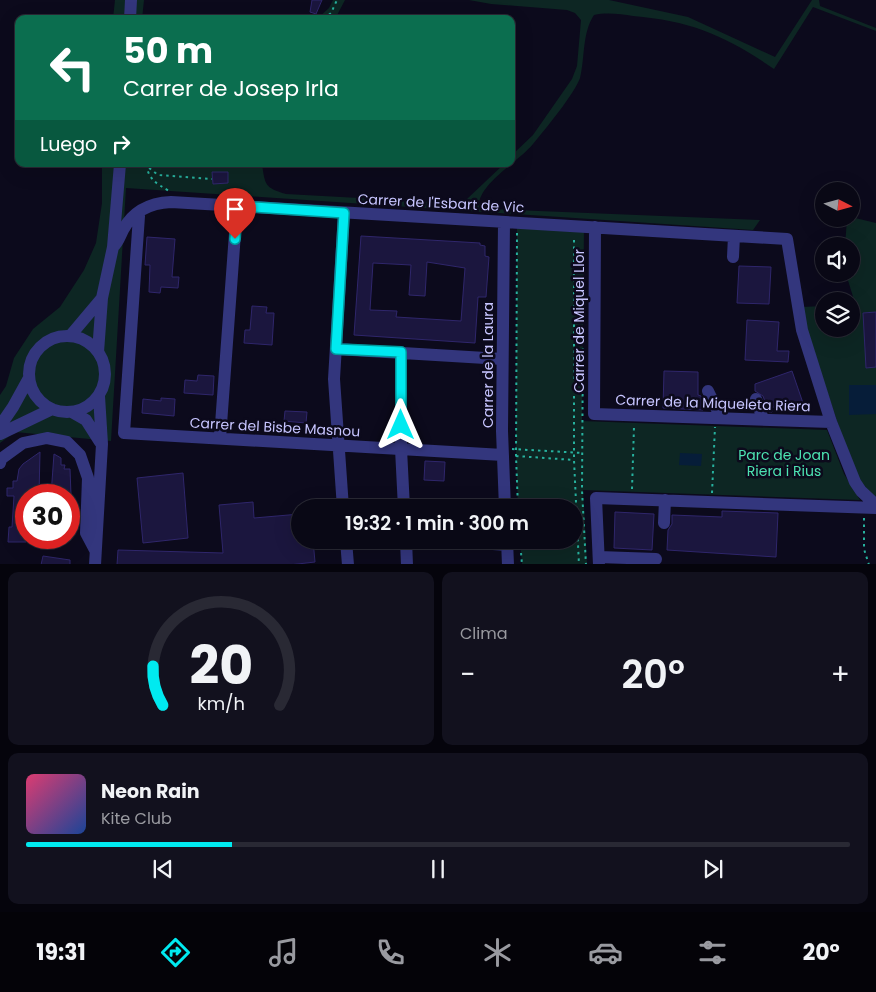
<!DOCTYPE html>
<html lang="es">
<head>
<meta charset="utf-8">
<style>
	:root { --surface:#090815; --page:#12111e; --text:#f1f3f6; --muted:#999aa0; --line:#292934; --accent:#00eaf0 }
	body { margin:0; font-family:Poppins,sans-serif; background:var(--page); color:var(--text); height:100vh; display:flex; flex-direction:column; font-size:19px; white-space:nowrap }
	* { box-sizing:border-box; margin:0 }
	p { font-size:16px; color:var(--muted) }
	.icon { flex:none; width:28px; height:28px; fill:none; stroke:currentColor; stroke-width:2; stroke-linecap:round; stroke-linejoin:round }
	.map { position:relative; height:564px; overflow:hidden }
	.side { display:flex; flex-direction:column; gap:8px; padding:8px; background:#05040c; flex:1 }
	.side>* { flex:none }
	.banner { position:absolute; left:15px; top:15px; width:500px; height:152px; border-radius:10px; box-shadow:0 5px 20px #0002,0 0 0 1px var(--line); background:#0b6e4f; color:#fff; overflow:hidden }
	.needle { width:32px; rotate:96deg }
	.fabs { position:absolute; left:815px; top:182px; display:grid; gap:10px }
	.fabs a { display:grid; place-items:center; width:45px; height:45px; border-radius:50%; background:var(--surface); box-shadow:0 5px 20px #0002,0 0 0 1px var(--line); font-size:25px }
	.speed { position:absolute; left:15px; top:484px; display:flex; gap:10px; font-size:25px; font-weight:700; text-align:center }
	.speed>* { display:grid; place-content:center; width:65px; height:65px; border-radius:50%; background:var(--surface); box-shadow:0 5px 20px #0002,0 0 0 1px var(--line); line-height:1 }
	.speed .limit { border:8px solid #d22; background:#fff; color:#111 }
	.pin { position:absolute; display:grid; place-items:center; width:42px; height:42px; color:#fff; margin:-51px -21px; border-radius:50% 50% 50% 0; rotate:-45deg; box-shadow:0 0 5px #0007 }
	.pin .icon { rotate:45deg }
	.me { position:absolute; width:55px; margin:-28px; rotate:0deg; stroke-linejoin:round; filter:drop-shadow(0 0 4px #0008) }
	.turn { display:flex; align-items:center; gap:18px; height:105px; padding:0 25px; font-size:22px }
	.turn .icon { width:65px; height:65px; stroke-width:2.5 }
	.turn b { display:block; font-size:35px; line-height:42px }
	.then { display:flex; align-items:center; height:48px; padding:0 25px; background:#0003; gap:10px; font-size:19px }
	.big { font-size:38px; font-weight:600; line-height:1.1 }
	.side .card { flex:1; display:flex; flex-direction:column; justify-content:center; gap:8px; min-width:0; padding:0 18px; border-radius:10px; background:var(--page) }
	.side .dial { align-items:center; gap:0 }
	.dial svg { height:130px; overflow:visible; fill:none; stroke:var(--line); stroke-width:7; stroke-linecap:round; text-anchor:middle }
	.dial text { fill:var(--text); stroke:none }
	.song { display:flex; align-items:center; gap:15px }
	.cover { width:60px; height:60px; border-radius:8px; background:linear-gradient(135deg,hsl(340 70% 55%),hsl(220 70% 35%)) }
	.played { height:5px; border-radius:2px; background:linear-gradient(90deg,var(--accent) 25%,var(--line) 25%) }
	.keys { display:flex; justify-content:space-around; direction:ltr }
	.heat { display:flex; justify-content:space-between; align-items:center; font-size:28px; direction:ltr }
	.side .tiles { flex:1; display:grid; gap:8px; grid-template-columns:1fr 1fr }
	.card:last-child { grid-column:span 2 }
	.trip { position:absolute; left:291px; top:499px; width:292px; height:50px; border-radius:25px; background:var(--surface); box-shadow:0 5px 20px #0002,0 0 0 1px var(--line); font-weight:600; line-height:50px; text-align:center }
	.menu { display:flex; height:80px; justify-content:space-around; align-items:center; background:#040308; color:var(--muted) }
	.menu .icon { width:35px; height:35px }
	.menu .active { color:var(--accent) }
	.menu b { font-size:22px; color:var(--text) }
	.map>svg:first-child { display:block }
	.green { fill:#0d2623 }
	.water { fill:#061d39 }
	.building { fill:#1b163e; stroke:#2f266b; fill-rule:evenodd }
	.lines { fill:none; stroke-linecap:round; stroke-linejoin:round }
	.path { stroke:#27b19e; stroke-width:2; stroke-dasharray:2.5 4; stroke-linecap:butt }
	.minor { stroke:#33367d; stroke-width:12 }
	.route-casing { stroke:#00989c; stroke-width:12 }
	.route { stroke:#00eaf0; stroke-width:9 }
	.labels { text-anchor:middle; stroke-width:5; stroke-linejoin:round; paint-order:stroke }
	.street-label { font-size:14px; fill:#c7c5ff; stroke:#0c0a1c }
	.park-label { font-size:14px; fill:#4de3b2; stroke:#0c0a1c }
</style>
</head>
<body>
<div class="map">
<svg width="876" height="565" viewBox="0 0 876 565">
	<rect width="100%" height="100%" fill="#0c0a1c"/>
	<path class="green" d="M115 0H144L142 19H113Z
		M333 0H345L335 19H317L329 8Z
		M469 0H609L688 17 775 57 812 0H819L820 6 876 28V31L813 7 774 69C726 36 692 21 633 16 621 14 606 12 594 15 582 33 585 58 580 78 575 93 544 131 533 144 519 161 482 182 479 203L482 207 491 209 760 220 753 230 126 188 111 441 15 432 0 443V395L6 386 14 358 33 329 60 307 84 270 96 243 102 203V164H262C265 185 265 188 286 194L450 203 467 199 504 164H511V156L533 135 572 79 577 66 581 20 575 13 567 10 491 4Z
		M851 217 876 223V498L859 480 848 454 807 331 802 307 824 306V329H851V304L855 303 846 274H851V246H845L847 219Z
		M517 223 584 227 582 421 827 430 844 474 860 500 583 490 587 564H522L520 540H575V508L518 507 516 456Z"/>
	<path class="water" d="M849 385H876V414L849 415Z
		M680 453 702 454 701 466 679 465Z"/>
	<path class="building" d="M312 0H322L316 14 310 12Z
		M212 172H228V183L213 184Z
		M361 236 480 243V245L485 246V256L489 257 486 297H478L475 343 354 335ZM427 262 465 268 461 321 396 317 397 311 370 310 373 263 411 265 409 295 425 296Z
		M147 237 175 239 172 277H179L178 288 161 287 160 293 149 292 150 265H145Z
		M739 266 771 267 769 304 737 303Z
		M252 306 267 307 266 313H274L272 345 244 343 245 330H250Z
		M876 312V367L866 368 863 313Z
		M747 320 779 322 777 351H789L788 362 745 360Z
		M664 371 698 372V395L701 396 703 400V410L663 408Z
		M792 371 804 406 793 410 790 401 771 408 772 412H769L763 396 755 391V384Z
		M198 375 214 376 213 395 184 393 185 380 197 381Z
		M161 398 175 399 174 416 142 413 143 399 161 401Z
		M285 411 307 412 306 423 284 421Z
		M40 452 39 495H26V542H8L9 527H12L14 496H7V488H13V481H17L19 469 23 464Z
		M54 454 61 458V465H65L64 469H70L71 495H51Z
		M425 461 445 462 444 481 424 480Z
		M183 473 188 538 143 543 137 478Z
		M253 502 254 518 300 514V540H313L315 562 289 565H117L118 550 223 553 219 505Z
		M722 511 778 513 776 557 667 550 668 530 672 524V515L722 517Z
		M615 512 654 514 652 550 614 548Z
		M43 556 70 560V565H41Z"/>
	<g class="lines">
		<path class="path" d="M324 19 331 13 337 0
			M144 164 158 175 212 179
			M146 165C150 181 156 183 169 191
			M517 233 516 456 518 508
			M574 240V460L579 565
			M583 329 582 490 586 565
			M512 449 582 453
			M516 456 574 460
			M632 489 634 427
			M712 493 715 427
			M864 518V549L869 565
			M520 540 522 565"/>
		<path class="minor" d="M130 19 131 0
			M139 216 124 433 503 455
			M504 222 502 431 505 508
			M595 227 594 414 831 422
			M113 247C118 243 120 236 123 230 133 211 149 203 171 202L787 239 802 330 831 422 855 482 861 491 876 505
			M733 257 734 236
			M29 374a38 38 0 1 1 76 0a38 38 0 1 1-76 0Z
			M70 336 102 298
			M336 349 502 359
			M98 352 102 298 113 247 120 164
			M401 352V449L404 508
			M708 391 721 418
			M756 399 763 419
			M72 412 86 420 100 442
			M0 426 13 407 29 378
			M0 434 52 409
			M220 438 237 206
			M0 463 1 459 23 443 47 438 67 442 80 455 88 478 86 533 95 550
			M343 508 334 379 344 213
			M664 523 665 500
			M346 540 348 565
			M406 540 407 565
			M437 540 507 545
			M507 540 508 565
			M599 557 656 559
			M95 565 102 444 99 396
			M599 565 596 498 876 508"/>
	</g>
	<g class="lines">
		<defs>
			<path id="route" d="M235 239 237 206 344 213 336 349 401 352V425"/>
		</defs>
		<use href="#route" class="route-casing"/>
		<use href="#route" class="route"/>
	</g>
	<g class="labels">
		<g class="street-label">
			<text transform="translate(441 203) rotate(3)" y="5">Carrer de l'Esbart de Vic</text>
			<text transform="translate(579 321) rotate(-90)" y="5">Carrer de Miquel Llor</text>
			<text transform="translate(488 365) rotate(-90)" y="5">Carrer de la Laura</text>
			<text transform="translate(713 403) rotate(2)" y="5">Carrer de la Miqueleta Riera</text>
			<text transform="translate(275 427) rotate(3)" y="5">Carrer del Bisbe Masnou</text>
		</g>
		<g class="park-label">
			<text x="784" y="460">Parc de Joan<tspan x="784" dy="16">Riera i Rius</tspan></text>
		</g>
	</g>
</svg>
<div class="fabs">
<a><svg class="needle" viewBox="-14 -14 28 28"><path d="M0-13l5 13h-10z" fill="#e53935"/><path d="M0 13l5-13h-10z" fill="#999aa0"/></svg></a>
<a><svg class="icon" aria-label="sound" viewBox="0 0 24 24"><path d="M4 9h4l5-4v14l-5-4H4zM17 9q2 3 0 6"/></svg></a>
<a><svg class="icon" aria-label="layers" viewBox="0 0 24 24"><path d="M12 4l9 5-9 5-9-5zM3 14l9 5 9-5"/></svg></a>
</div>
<div class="speed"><div class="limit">30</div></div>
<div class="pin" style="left:235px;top:239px;background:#d93025"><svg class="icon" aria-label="arrive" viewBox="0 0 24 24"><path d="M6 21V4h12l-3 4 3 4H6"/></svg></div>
<svg class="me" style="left:401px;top:425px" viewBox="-20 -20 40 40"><path d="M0-17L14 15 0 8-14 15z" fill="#00eaf0" stroke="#fff" stroke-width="4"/></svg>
<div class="trip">19:32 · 1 min · 300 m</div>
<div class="banner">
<div class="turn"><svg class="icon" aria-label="left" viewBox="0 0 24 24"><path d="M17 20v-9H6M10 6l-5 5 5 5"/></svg><div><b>50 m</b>Carrer de Josep Irla</div></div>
<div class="then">Luego<svg class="icon" aria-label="right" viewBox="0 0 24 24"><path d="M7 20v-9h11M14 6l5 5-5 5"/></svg></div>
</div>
</div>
<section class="side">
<div class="tiles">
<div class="card dial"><svg viewBox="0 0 100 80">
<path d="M14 69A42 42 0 1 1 86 69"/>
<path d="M14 69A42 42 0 0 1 8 45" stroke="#00eaf0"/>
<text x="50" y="56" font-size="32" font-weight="700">20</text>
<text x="50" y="72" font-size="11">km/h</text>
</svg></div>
<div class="card"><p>Clima</p>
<div class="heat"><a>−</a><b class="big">20°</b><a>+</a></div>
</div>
<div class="card">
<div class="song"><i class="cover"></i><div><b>Neon Rain</b><p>Kite Club</p></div></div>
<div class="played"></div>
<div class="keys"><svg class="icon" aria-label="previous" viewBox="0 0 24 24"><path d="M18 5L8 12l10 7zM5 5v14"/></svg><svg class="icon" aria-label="pause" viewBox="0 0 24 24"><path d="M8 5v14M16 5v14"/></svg><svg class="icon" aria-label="next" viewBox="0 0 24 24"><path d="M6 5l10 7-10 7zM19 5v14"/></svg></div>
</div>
</div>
</section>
<nav class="menu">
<b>19:31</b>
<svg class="icon active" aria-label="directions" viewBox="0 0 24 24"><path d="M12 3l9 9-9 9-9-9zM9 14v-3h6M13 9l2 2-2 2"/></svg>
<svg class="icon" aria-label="music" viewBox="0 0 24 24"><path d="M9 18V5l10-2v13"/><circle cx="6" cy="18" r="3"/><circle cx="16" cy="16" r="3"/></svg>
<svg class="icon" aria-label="phone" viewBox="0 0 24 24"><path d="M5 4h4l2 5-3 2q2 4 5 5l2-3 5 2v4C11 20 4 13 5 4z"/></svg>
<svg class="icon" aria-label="climate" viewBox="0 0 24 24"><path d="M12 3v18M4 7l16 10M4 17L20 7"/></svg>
<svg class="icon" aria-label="car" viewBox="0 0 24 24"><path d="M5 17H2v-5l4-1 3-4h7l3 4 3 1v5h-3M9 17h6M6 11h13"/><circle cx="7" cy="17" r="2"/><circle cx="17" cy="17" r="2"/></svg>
<svg class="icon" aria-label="filters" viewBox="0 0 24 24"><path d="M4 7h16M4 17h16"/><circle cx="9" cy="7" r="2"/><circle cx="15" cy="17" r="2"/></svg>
<b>20°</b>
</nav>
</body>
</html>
